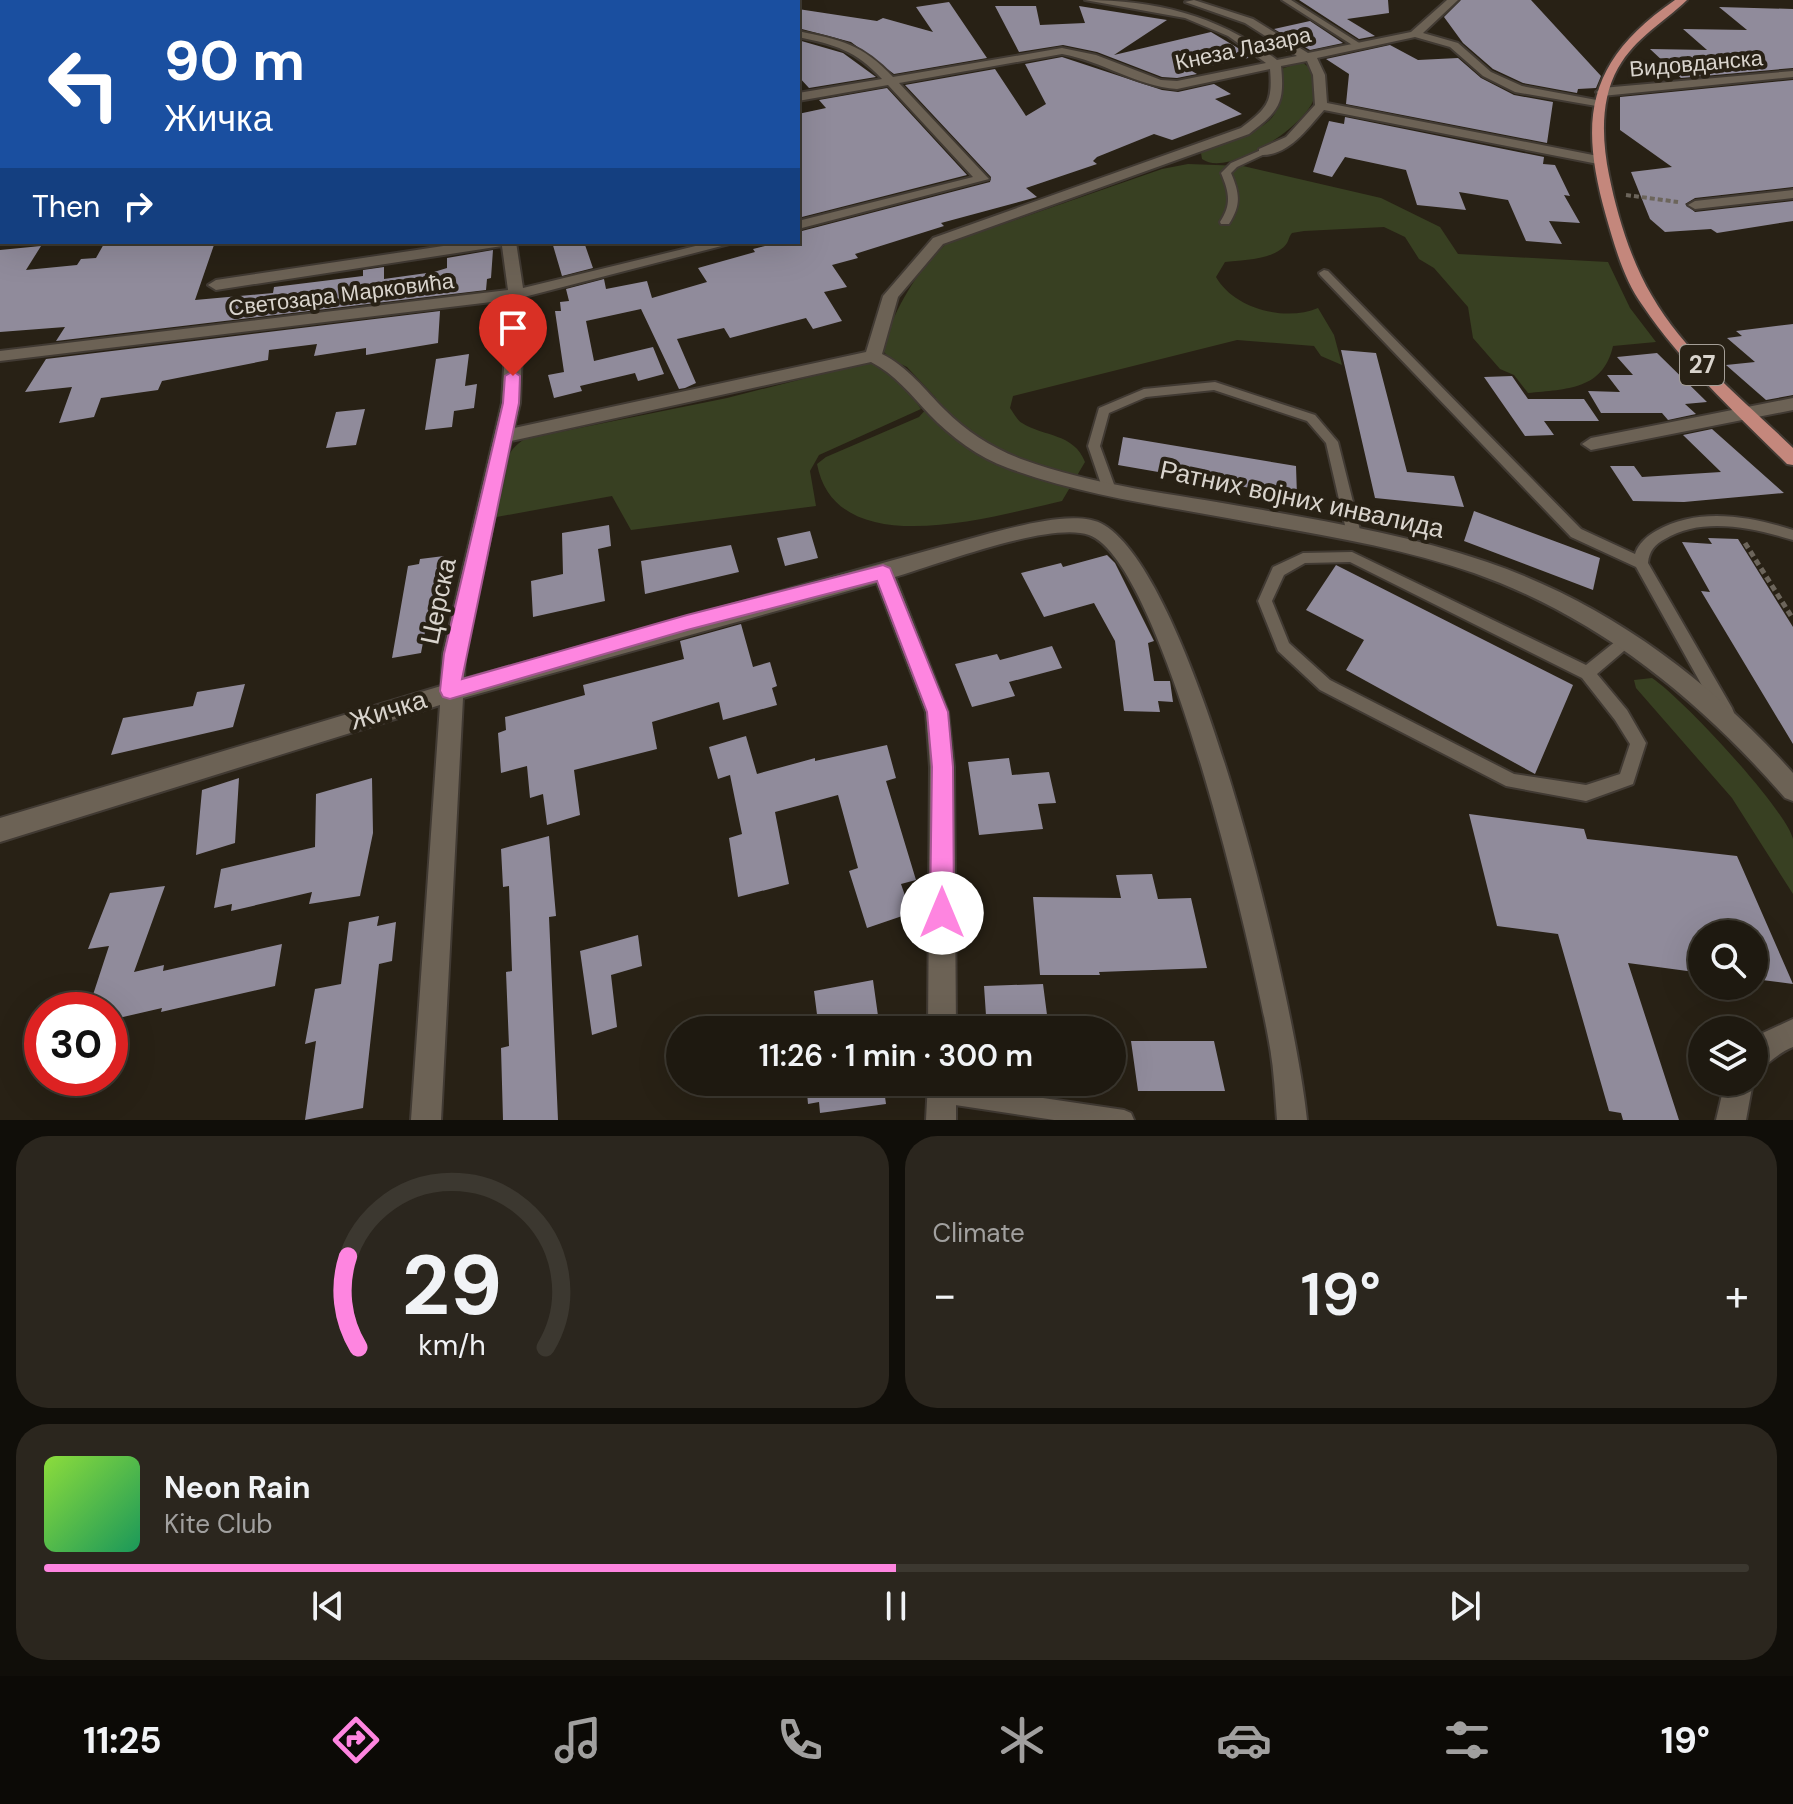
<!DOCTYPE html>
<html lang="en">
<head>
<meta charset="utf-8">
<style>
	:root { --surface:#1e1910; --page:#2b261e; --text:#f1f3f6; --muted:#a1a09f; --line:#3c3830; --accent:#fe85e0 }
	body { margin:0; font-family:"DM Sans",sans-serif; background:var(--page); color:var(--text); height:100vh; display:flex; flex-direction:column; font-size:30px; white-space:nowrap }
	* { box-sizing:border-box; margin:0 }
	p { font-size:26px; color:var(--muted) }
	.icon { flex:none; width:44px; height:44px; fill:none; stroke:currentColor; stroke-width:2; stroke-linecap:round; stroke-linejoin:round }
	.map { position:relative; height:1120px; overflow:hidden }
	.details { display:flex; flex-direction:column; gap:16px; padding:16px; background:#100e09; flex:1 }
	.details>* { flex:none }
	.banner { position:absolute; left:0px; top:0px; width:800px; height:244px; box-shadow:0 8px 32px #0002,0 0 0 2px var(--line); background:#1a4fa0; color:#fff; overflow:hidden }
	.buttons { position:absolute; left:1688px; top:920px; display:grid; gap:16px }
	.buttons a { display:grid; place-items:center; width:80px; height:80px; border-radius:50%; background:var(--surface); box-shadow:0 8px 32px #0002,0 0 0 2px var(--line); font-size:40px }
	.speed { position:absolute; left:24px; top:992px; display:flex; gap:16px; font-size:40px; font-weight:700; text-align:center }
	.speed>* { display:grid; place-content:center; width:104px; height:104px; border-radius:50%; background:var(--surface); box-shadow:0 8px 32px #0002,0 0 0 2px var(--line); line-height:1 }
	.speed .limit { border:12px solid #d22; background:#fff; color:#111 }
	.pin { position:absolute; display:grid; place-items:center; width:68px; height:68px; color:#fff; margin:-82px -34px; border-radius:50% 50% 50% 0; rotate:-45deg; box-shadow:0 0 8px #0007 }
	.pin .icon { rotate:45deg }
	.me { position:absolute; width:88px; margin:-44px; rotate:0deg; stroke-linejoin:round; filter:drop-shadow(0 0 6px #0008) }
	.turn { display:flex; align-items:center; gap:28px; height:168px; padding:0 32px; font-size:36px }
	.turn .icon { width:104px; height:104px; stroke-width:2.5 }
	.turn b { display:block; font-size:56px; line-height:68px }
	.then { display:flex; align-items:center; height:76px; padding:0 32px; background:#0003; gap:16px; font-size:30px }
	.big { font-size:60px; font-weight:600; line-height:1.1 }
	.details .tile { flex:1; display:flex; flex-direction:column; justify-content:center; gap:12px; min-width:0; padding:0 28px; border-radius:32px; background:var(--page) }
	.details .dial { align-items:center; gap:0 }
	.dial svg { height:208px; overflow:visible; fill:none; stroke:var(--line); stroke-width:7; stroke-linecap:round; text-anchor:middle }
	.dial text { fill:var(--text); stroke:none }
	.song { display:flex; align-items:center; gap:24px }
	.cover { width:96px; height:96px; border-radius:12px; background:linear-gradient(135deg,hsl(90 70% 55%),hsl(150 70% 35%)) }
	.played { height:8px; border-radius:4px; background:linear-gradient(90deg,var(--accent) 50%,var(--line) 50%) }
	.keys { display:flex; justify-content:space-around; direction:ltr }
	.heat { display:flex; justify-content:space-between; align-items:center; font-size:44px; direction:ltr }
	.details .tiles { flex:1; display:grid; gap:16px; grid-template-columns:1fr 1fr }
	.tile:last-child { grid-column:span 2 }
	.trip { position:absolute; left:666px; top:1016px; width:460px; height:80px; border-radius:40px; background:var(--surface); box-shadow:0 8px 32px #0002,0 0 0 2px var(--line); font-weight:600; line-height:80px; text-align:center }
	.tabs { display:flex; height:128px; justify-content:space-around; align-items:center; background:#0c0a06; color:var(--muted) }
	.tabs .icon { width:56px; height:56px }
	.tabs .selected { color:var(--accent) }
	.tabs b { font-size:36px; color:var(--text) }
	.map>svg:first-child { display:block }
	.green { fill:#384022 }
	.building { fill:#908b9b }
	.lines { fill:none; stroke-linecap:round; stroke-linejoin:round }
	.service-casing { stroke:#413a33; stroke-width:4 }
	.minor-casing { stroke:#413a33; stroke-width:4 }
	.primary-casing { stroke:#413a33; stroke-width:4 }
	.path-far1 { stroke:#6c655b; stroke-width:4; stroke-dasharray:5 3; stroke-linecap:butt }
	.path { stroke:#6c655b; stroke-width:5; stroke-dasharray:6 4; stroke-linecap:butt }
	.service { fill:#6c6255; fill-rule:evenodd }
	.minor { fill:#6c6255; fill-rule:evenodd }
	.primary { fill:#c4877c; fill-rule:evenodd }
	.route { fill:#fe85e0; stroke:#a55692; stroke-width:2 }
	.labels { text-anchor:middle; stroke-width:8; stroke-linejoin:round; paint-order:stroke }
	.far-street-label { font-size:22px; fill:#d9d4cd; stroke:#282115 }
	.shield { fill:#282115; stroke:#a49e96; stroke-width:2 }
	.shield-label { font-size:24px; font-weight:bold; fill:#d9d4cd }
	.street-label { font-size:26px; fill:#d9d4cd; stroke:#282115 }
</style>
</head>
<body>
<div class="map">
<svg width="1793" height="1120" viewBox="0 0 1793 1120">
	<rect width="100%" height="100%" fill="#282115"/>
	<path class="green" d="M1302 62 1311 69C1313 79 1316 91 1313 101 1303 127 1228 178 1202 159L1201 153C1245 125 1290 139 1278 70Z
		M1188 164 1243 166 1381 198 1440 227 1458 254 1608 262 1630 308 1656 342 1613 346C1603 390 1567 389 1528 393L1514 375 1500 369 1473 338 1468 307 1434 268 1419 259 1405 237 1384 227 1304 231 1292 233C1289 236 1289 240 1287 243 1276 260 1242 260 1225 262L1216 277C1234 309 1286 322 1318 308L1334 335 1342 365 1321 356 1314 346 1237 340 1013 396 1010 408C1013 412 1017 420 1022 423 1044 437 1074 433 1085 462L1062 501C994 516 836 565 817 464L826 457 919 417 936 398 907 367 892 360 881 349C897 307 913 275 946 244L1162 169Z
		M873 361 899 377 921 409 819 455 810 471 816 506 631 530 612 496 491 518C495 509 500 498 502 488 506 467 504 451 525 439L727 398Z
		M1652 678C1681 697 1785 808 1793 839 1793 854 1793 878 1793 894L1732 798 1636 688 1634 680Z"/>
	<path class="building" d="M1299 0H1388L1389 13 1347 19 1375 36 1359 39Z
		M1461 0H1531L1601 76 1596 88 1578 89 1577 93 1555 89 1523 83 1493 69 1463 43 1444 17Z
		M949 2 987 58 894 74 851 42 798 28V9L877 21 883 18 933 32 916 7Z
		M995 6H1036L1040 25 1085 23 1079 6 1167 20 1114 55 1211 32 1253 57 1190 70 1197 74 1177 78 1162 77 1097 52 1063 45 1019 52Z
		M1719 7 1793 9V68L1681 78 1650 49 1707 50 1683 29 1747 30Z
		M1310 21 1343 43 1310 50 1274 29Z
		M798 40 843 53 876 77 809 88 798 76Z
		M1390 45 1418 60 1458 58 1481 78 1514 95 1553 102 1547 143 1346 104 1349 74 1326 59Z
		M1062 57 1162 90 1178 92 1214 84 1231 94 1215 99 1242 114 1172 140 1154 134 1097 157 1093 161 1097 164 1026 188 1037 197 941 223 944 226 855 254 858 258 832 265 847 287 824 292 842 321 813 329 806 318 730 338 724 328 677 339 696 383 685 388 679 389 641 309 586 321 594 361 653 347 664 374 638 381 635 373 580 386 582 391 554 398 548 375 564 372 555 311H561L560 302 569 301 566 289 604 279 606 289 647 281 652 298 707 282 698 268 755 252 753 249 765 246 762 242H798V232L990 182 991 177 905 85 995 69 1026 116 1046 104 1025 64Z
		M1793 80V187L1695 198 1685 204 1695 212 1793 201V221L1717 233 1711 229 1665 232 1650 219 1631 172 1672 167 1620 130V97Z
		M887 88 967 175 798 218V114L826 108 819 100Z
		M1345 117 1544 157 1543 164 1555 165 1570 196 1564 195 1580 223 1549 221 1562 244 1526 241 1508 200 1459 192 1466 210 1417 205 1406 170 1345 157 1332 177 1313 172 1329 121 1344 124Z
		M105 242H215L195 300 273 293 274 287 363 276V270L384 267V279L434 272 447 268V258L493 250 491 278 487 279 486 290 56 341 65 327 0 332V250L41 246 26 270 77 265 81 259 96 258Z
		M552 242H584L593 268 562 276Z
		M440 311 438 343 366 355V348L314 356 317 344 269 350 268 360 162 381 158 390 101 398 94 417 59 423 72 387 25 392 46 359Z
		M1793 324V395L1766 400 1726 365 1755 362 1727 338 1742 336 1736 331Z
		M1341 350 1376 353 1407 472 1454 476 1464 507 1375 498Z
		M1657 353 1707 402 1685 404 1696 414 1668 420 1662 413H1601L1588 391 1620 392 1607 375H1633L1617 357Z
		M469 354 465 386 477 384 474 408 454 411 452 427 425 430 436 359Z
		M1512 376 1528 399H1584L1599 421H1544L1554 435 1525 436 1484 377Z
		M365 409 356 445 326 448 336 412Z
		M1712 429 1784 493 1684 502 1633 501 1610 466H1634L1642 477 1721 472 1683 435Z
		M1123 437 1296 466 1297 496 1118 465Z
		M1474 511 1600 558 1593 590 1464 541Z
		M609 525 611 546 598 549 605 601 533 617 531 581 563 574 562 533Z
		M810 531 818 558 785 566 777 538Z
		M1708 538 1738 539 1793 627V744L1701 591 1710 592 1682 542 1712 544Z
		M731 545 739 572 645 594 641 561Z
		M1107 555 1115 563 1154 641 1148 643 1154 681H1170L1173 702 1158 701 1160 712 1124 711 1115 641 1094 603 1044 617 1021 573 1061 563 1063 567Z
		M444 556 433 631 425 632 421 653 392 658 408 566 419 564 420 559Z
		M1336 565 1573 685 1535 774 1346 670 1364 640 1306 610Z
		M741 624 753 667 770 662 777 686 772 688 777 705 723 720 719 702 652 722 657 749 574 770 580 815 547 825 543 794 530 798 527 766 501 773 498 733 506 730 505 717 585 695 583 685 684 659 680 641Z
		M1052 646 1062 668 1009 682 1015 696 972 707 955 664 997 654 1000 660Z
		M245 684 233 727 111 755 123 718 193 706 197 692Z
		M746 736 757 774 815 758V761L887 745 896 778 886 781 916 880 901 884 911 913 867 928 849 871 858 868 838 795 775 812 789 884 738 897 729 838 742 834 730 775 718 779 709 747Z
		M1009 758 1012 775 1049 772 1056 803 1038 804 1043 829 979 835 968 762Z
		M239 778 235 843 196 855 202 790Z
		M372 778 373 833 360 896 309 904 312 892 231 911 232 904 214 908 221 869 315 847 316 794Z
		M1469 814 1584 829 1587 839 1737 856 1793 984 1754 979V934H1702V973L1628 963 1679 1120H1623L1621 1113 1609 1111 1558 934 1497 926Z
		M549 836 556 916 549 917 558 1120H503L501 1048 509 1046 506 972 512 971 509 886 503 887 501 849Z
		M1152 874 1158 899 1191 898 1207 968 1099 972 1100 975H1040L1033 897 1121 898 1116 875Z
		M165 886 134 972 164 965 163 971 282 944 275 986 161 1012 162 1008 110 1020V1010H88L109 946 88 949 110 893Z
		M379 916 377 926 396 922 392 961 379 964 363 1108 305 1120 316 1041 305 1044 315 989 341 984 349 922Z
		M638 935 642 966 611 975 617 1027 592 1035 580 951Z
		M873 980 880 1030H819L814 991Z
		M1043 984 1049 1030H987L984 986Z
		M1131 1041H1214L1225 1091H1138Z
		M806 1082H883L886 1104 820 1113 819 1102 808 1104Z"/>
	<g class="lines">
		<defs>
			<path id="service" d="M1282 0H1291L1364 46 1357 48Z
				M1261 150 1269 152 1237 167 1231 173C1240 194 1241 205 1229 224H1221L1220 222C1232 204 1229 192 1221 173L1231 163Z
				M1324 270 1328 271 1581 529 1635 554C1638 544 1647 536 1656 531 1698 507 1749 516 1793 530V540C1753 528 1703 516 1665 539 1655 544 1649 551 1648 563L1732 708 1734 713 1732 718 1726 720 1720 718 1636 567 1571 537 1320 275 1319 273Z
				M1215 382 1315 415 1338 442 1361 534 1359 538 1354 539 1347 534 1326 443 1307 421 1214 390 1146 397 1109 413 1100 446 1115 487 1113 490H1103L1088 446 1099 408 1144 389Z
				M1352 552 1586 665 1621 637 1626 635 1631 637 1633 641 1631 645 1597 674 1627 710 1646 743 1633 784 1586 801 1506 786 1320 690 1278 651 1258 601 1273 567 1303 553ZM1350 562 1582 678 1615 720 1630 744 1620 774 1586 785 1514 774 1330 680 1289 643 1272 601 1284 575 1305 563Z
				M942 1083 1124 1110 1131 1113 1134 1120H1054L942 1103 935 1100 932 1093 935 1086Z"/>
			<path id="minor" d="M221 0H234L235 2H222Z
				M447 0H467L446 2Z
				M1085 0C1157 0 1219 16 1277 60L1297 56 1245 23 1185 2 1194 0 1253 19 1308 53 1411 32 1447 0H1458L1423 33 1458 43 1491 72 1522 86 1602 101V107L1515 92 1483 76 1450 47 1415 37 1317 58 1325 75 1327 103 1598 156 1605 160 1598 164 1324 110C1307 129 1288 157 1259 155V149L1286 137 1315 105 1313 75 1307 61 1281 66C1285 104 1279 111 1249 134L943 244 898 297 882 354C908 367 925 390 945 410 966 431 992 448 1021 459 1094 486 1175 494 1251 508 1331 522 1411 536 1487 562 1607 603 1709 679 1793 773V801L1785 798C1699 699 1598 617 1474 573 1400 547 1321 535 1244 521 1165 506 1084 496 1008 468 978 457 951 437 929 414 911 395 895 374 871 362L511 441 465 654 464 679 991 533C1020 526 1078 509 1104 525 1197 581 1296 1007 1307 1120H1277C1275 1094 1274 1068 1269 1042 1254 957 1164 562 1089 535 1050 521 936 565 895 577L948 712 954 767 956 1030H928L930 767 926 712 877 583 463 698 441 1120H411L440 705 0 842V818L441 686 443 654 502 403 508 300 0 361V351L508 290 502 246 216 290 208 285 216 280 470 242H516L523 288 712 242H737L524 297 520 403 514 428 866 352 883 296 933 238 1241 128C1267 108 1273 103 1270 69L1177 89C1136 86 1102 61 1062 54L899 83 989 179 798 229V221L973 177 888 85 798 101V93L882 79C855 50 836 45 798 37V31C841 40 862 44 893 77L1062 48 1096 55 1161 80 1177 81 1266 63 1228 36 1185 18Z
				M1793 71V77L1602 96 1596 92 1602 88Z
				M0 101H2V109H0Z
				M1793 190V198L1695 209 1688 205 1695 201Z
				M0 229H2V237H0Z
				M1793 398V410L1591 450 1582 444 1591 438Z
				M1793 1019V1047C1777 1053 1769 1065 1754 1071V1037Z
				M928 1082H956V1120H926Z
				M1725 1082H1753L1746 1120H1716Z"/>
			<path id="primary" d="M1675 0H1687C1663 23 1636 37 1618 68 1600 100 1602 140 1609 175 1617 215 1631 261 1652 296 1686 355 1745 401 1793 448V465L1787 464C1736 413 1683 365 1643 306 1624 280 1615 247 1606 216 1578 117 1588 60 1675 0Z"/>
		</defs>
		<use href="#service" class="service-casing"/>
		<use href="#minor" class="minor-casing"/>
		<use href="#primary" class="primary-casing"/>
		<path class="path-far1" d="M1626 195 1678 202"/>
		<path class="path" d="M1745 543 1793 619"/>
		<use href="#service" class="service"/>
		<use href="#minor" class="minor"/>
		<use href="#primary" class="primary"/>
	</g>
	<path class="route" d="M513 371 520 376 519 403 462 679 687 615 883 565 890 568 948 712 953 767 954 913 951 922 942 925 934 922 930 913 932 767 927 712 877 581 687 630 450 699 443 697 440 691 444 654 503 403 505 376Z"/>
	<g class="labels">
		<g class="far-street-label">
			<text transform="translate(1243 48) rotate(-12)" y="8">Кнеза Лазара</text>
			<text transform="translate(1696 63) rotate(-5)" y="8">Видовданска</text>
			<text transform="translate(341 294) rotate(-7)" y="8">Светозара Марковића</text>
		</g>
		<rect class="shield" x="1680" y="345" width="44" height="40" rx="6"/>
		<g class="shield-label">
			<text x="1702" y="373">27</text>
		</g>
		<g class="street-label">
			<text transform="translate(1302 499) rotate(12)" y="9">Ратних војних инвалида</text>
			<text transform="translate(438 601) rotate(-78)" y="9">Церска</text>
			<text transform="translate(388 710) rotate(-17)" y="9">Жичка</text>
		</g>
	</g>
</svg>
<div class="buttons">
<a><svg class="icon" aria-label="search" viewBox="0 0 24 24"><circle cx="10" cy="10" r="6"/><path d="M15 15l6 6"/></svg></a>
<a><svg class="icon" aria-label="layers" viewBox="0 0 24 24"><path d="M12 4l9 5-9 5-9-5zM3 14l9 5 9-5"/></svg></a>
</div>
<div class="speed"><div class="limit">30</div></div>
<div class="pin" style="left:513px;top:376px;background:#d93025"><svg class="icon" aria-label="arrive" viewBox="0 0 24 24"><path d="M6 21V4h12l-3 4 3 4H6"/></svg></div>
<svg class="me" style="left:942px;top:913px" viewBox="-20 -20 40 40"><circle r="19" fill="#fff"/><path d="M0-13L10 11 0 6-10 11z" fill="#fe85e0"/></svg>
<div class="trip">11:26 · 1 min · 300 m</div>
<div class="banner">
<div class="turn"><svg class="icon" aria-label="left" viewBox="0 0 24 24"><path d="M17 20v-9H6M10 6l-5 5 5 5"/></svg><div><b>90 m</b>Жичка</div></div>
<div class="then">Then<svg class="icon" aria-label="right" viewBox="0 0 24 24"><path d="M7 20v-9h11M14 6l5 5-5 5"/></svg></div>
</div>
</div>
<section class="details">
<div class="tiles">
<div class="tile dial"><svg viewBox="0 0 100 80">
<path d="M14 69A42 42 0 1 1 86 69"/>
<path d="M14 69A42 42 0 0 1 10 34" stroke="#fe85e0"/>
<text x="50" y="56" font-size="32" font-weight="700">29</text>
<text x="50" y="72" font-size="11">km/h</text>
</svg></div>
<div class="tile"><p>Climate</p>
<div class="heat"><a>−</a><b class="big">19°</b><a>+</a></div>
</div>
<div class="tile">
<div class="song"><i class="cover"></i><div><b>Neon Rain</b><p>Kite Club</p></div></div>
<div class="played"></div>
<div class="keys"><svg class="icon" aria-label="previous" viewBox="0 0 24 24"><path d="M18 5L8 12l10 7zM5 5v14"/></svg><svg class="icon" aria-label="pause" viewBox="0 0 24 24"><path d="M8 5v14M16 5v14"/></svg><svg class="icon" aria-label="next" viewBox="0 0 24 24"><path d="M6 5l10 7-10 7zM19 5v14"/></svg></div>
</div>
</div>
</section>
<nav class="tabs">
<b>11:25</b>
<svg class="icon selected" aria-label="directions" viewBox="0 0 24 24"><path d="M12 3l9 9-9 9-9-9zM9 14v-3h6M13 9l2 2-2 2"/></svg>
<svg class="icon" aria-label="music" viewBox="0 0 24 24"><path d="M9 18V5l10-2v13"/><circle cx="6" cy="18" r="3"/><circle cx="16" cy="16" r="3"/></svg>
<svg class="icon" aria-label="phone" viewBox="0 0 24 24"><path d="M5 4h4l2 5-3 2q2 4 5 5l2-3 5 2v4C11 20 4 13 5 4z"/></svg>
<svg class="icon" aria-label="climate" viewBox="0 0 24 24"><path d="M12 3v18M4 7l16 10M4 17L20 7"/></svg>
<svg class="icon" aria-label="car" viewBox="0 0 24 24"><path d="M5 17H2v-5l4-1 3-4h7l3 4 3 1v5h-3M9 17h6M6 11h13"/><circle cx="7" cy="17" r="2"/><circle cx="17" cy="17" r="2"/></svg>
<svg class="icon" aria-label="filters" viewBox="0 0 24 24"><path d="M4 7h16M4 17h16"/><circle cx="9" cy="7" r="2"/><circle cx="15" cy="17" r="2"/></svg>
<b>19°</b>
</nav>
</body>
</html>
